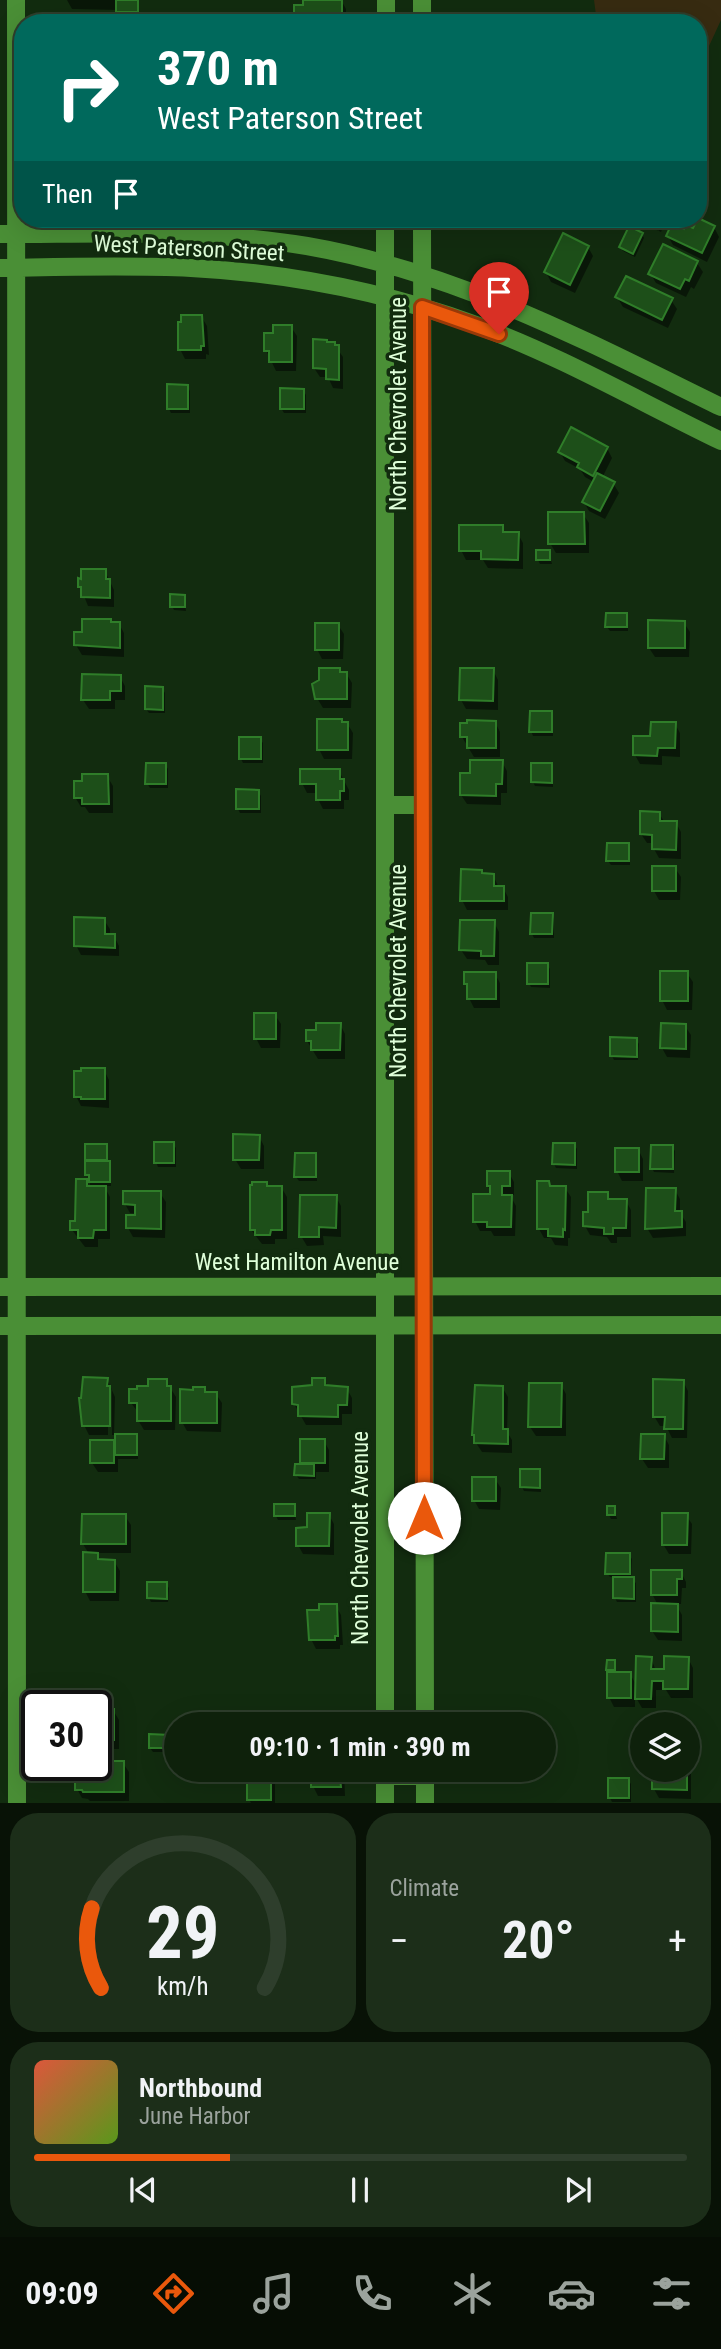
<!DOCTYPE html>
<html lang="en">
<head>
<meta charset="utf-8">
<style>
	:root { --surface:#0e210b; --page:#1c2e19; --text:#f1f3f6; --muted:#9ba39d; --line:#2e3e2c; --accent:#ea580c }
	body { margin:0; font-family:"Roboto Condensed",sans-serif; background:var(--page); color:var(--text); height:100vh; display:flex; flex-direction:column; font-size:26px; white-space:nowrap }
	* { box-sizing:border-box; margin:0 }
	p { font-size:23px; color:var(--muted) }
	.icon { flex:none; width:38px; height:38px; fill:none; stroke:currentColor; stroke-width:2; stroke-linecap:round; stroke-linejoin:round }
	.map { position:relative; height:1803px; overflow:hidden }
	.sheet { display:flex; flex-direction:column; gap:10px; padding:10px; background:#081206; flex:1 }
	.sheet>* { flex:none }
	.hud { position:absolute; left:14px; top:14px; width:693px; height:214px; border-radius:28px; box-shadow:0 7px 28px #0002,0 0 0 2px var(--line); background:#00695c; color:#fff; overflow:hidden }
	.buttons { position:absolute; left:630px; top:1712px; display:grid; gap:14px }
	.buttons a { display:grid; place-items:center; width:70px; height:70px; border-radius:50%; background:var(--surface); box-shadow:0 7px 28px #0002,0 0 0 2px var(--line); font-size:35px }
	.speed { position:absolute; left:21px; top:1690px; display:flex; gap:14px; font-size:35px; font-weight:700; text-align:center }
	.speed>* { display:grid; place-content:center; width:91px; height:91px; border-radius:50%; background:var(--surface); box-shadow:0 7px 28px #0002,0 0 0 2px var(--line); line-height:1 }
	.speed .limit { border:4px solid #111; border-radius:10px; background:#fff; color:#111 }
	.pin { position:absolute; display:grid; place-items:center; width:60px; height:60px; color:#fff; margin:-72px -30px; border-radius:50% 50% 50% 0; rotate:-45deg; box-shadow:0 0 7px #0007 }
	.pin .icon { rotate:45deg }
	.me { position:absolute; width:77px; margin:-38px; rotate:0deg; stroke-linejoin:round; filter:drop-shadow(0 0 5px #0008) }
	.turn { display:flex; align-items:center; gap:24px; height:147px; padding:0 28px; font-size:32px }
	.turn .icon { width:91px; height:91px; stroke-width:2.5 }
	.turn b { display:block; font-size:49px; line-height:60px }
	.then { display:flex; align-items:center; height:66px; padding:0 28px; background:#0003; gap:14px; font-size:26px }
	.big { font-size:52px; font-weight:700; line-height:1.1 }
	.sheet .tile { flex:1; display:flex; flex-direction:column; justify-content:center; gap:10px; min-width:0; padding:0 24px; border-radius:28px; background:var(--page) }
	.sheet .dial { align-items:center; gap:0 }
	.dial svg { height:182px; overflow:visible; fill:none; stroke:var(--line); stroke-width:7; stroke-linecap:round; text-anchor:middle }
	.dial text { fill:var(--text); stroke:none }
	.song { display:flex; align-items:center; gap:21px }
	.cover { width:84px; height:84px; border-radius:10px; background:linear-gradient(135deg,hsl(10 70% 55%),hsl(90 70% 35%)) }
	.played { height:7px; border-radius:4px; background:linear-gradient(90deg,var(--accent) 30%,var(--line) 30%) }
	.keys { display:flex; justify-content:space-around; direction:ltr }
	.heat { display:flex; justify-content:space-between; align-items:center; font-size:38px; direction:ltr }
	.sheet .tiles { flex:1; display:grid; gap:10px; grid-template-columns:1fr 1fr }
	.tile:last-child { grid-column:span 2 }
	.trip { position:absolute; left:164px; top:1712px; width:392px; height:70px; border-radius:35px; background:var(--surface); box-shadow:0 7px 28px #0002,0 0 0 2px var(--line); font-weight:700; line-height:70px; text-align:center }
	.menu { display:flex; height:112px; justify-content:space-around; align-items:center; background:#060d04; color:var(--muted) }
	.menu .icon { width:49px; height:49px }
	.menu .current { color:var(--accent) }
	.menu b { font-size:32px; color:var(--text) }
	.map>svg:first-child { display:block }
	.green { fill:#372b11 }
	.shadow { fill:#0007; fill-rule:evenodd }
	.building { fill:#1d4f19; stroke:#2f7d29; stroke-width:2 }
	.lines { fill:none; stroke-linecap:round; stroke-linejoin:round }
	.minor { stroke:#4a8f36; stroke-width:18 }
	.route-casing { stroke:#983908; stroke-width:18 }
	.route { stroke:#ea580c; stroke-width:12 }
	.labels { text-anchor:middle; stroke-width:7; stroke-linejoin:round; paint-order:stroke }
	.street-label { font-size:23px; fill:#e0ffda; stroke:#122c0f }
</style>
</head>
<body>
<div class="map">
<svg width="721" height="1803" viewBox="0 0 721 1803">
	<rect width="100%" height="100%" fill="#122c0f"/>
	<path class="green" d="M594 0H721V20L698 70V23H597Z"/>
	<path class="shadow" d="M67 0H137L139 15H121L118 10 72 9Z
		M305 0H341L346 9V23H299L296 17 305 7Z
		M639 219H665L666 220 661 232 642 223Z
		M714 227 719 237 707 262 673 245 668 236Z
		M642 234 644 238 635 257 623 251 621 247Z
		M588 247 593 256 575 293 551 282 546 272Z
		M697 263 703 272 694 289 691 287 686 297 656 283 650 273Z
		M617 297 671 300 677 309 668 328 623 307Z
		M201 316 207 326 209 355 206 354V359H185L180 349Z
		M291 327 297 336 296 371H276L266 350 275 335Z
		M336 347 343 357V389L333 388 328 377H320L314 368Z
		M169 386H187L190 391V413H171L169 409Z
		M303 390 306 395V413H284L281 408Z
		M607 448 612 458 602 478 613 483 619 493 605 519 589 511 584 502 594 482 585 477 580 469 565 461 560 452Z
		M583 514 589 523V553H556L550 543Z
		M502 527 506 534H518L523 543V569L488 568 483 560H466L461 550Z
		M549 552 552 564H540L538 560Z
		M105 571 114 590V607L88 606 80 586Z
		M184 596 186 611 174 610 172 606Z
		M626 615 628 619V631H610L607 627Z
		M684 623 690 632 689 657H655L649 648Z
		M111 624H119L124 633V657L82 655 76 645Z
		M338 625 344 634 343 659H322L317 649Z
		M339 670 341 673H346L352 683 351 708H323L317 698Z
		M493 670 498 680V710L466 709 461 700Z
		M120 677 125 686V700H115V709H89L83 700Z
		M162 688 165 693V713H149L146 709Z
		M551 713 553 717V736H533L531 731Z
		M495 722 500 732V757H474L462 737V725Z
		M343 723H347L353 733 352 759H324L319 749Z
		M675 724 680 733V757L662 756V765L640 764 635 755 652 738Z
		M260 739 263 743V763H243L241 759Z
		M502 762 507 771V793H501V805L467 804 461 795 472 775Z
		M165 764 168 769V788H150L147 783Z
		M551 765 553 769V787L535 786 533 782Z
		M339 771 349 790V800H344V809H323L318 799V793H307L302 783Z
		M107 776 113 786V813H89L85 807H81L75 797Z
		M258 791 261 796V813H240L238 809Z
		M659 813 665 823H676L681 832V859L659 858 654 849V843H647L641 834Z
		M628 845 630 849V865H611L608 861Z
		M675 868 681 877 680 900H659L654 891Z
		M483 875H493L499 888H503L508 897V910H467L462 900Z
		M552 915 554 919V938H534L532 934Z
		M104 920 110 929V936H114L119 946V956L81 955 76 945Z
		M494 922 499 932V965H488L485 960 467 959 461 950Z
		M547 965 550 969V988L531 987 529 983Z
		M687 973 693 982 692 1010H667L662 1000Z
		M495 974 500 983V1008H474L469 998V990L465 984Z
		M275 1015 281 1024 280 1048H261L256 1038Z
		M340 1024 345 1034V1059H318L307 1041Z
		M685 1026 691 1035 690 1058 667 1057 662 1048Z
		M636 1039 639 1044 638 1060H614L612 1056Z
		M104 1070 109 1080V1108L81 1106 76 1096Z
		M259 1136 264 1146V1169H241L235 1159Z
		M173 1144 176 1148V1167H158L156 1162Z
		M574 1144 577 1149V1169L556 1168 554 1164Z
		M87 1145H106L108 1149V1163L111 1167V1186H104L110 1197V1239H98V1247H85L72 1230 77 1223 86 1181 90 1188V1179L86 1174Z
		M672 1147 675 1151 674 1173 654 1172 652 1168Z
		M638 1149 643 1159V1181H622L617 1171Z
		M315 1155 317 1159V1181H299L296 1177Z
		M509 1173 514 1182V1195H510L516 1206 515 1236H494L491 1231H480L475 1221 492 1196 488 1186Z
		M266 1183 269 1187H281L287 1197V1239H275V1244H262L251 1230Z
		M548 1183 551 1188H565L571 1197 570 1238H568V1246L555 1245 551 1238H544L539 1229Z
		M675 1190 680 1199V1213L686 1222V1236L653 1238 647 1228Z
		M160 1193 166 1202 165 1238 133 1237 128 1228 143 1214 130 1213 125 1204Z
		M607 1194 611 1201H626L631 1210V1237H617V1243H611L607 1237 590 1235 585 1226 590 1213Z
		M336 1197 341 1206V1237L323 1236 324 1245 307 1246 301 1236Z
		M107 1379 115 1397 114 1435H89L84 1425ZM108 1386 112 1390V1435H108Z
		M324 1380 328 1386 347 1389 352 1398V1414H342V1425H306L294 1404Z
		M166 1381 176 1397 175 1430H144L138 1420V1412L131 1403 150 1388Z
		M683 1381 688 1391 687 1438H672L666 1426H660L654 1416Z
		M561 1385 566 1394V1436H536L530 1427Z
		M502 1387 508 1397 507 1432 512 1440V1453L482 1452 476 1443Z
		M204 1389 207 1394H216L222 1403 221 1432 187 1431 182 1422Z
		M136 1436 138 1440V1459H118V1472H98L92 1463 113 1442 117 1449Z
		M664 1436 669 1445V1468H648L642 1459Z
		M324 1441 329 1450V1472H316V1479H299L296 1475 304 1465 302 1462Z
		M539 1471 541 1475V1492L524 1491 522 1487Z
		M495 1479 501 1488 500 1510 479 1509 474 1500Z
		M294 1506 296 1520H278L276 1516Z
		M614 1508 617 1519H611L609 1515Z
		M329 1515 334 1524V1555L303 1554 298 1545 308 1529Z
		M686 1515 692 1524 691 1554H669L663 1544Z
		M125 1516 131 1525V1553H97L101 1561H114L120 1571 119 1601H90L85 1591 89 1554 83 1544Z
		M629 1555 632 1559 631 1579 636 1583V1602H617L615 1598V1577H610L607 1573Z
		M681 1572 686 1582V1588H682L681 1604H676L682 1615V1641L658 1640 652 1631 658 1605 652 1594Z
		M166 1584 169 1588 168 1602H151L149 1598Z
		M336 1606 341 1615 343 1645H340V1649H316L311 1639 321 1612Z
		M651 1658 656 1671H665L688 1658 693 1668V1698H671L666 1690H656V1708H642L635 1696V1707H614L609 1697 611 1674 608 1670 614 1662 617 1674H630L637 1686Z
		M96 1710H113L119 1720V1749H96Z
		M169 1736 171 1741V1752H153L150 1748Z
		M123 1763 129 1772V1801H90L88 1799 82 1798 77 1789 85 1766Z
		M688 1765 691 1772V1799L659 1798 654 1789V1769H688Z
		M298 1769H344L345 1796H318L313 1786V1778H303Z
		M270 1774 275 1783V1803H251L249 1799Z
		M628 1780 631 1784V1802H612L610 1798Z"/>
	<path class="building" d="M116 0H138V12H116Z
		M303 0H342V15H333V17H294V5H303Z
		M698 218 715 226 702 253 666 236 672 223 684 229 686 225 693 228Z
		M637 219H663L658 229Z
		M629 226 643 233 633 254 619 247Z
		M563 233 589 246 570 285 544 272Z
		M663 244 698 261 689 281 685 279 680 289 648 274Z
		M626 276 673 298 662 320 615 297Z
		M181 315H202L204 346H201V350H178V322H181Z
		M273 325H292V362H269V351H264V333H273Z
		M313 339 327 340V342H335V345H339V380L326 379V369L313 368Z
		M167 384 188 385V409H167Z
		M280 388 304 389V409H280Z
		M571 427 608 447 593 476 577 467 579 463 558 452Z
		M597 473 615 482 600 511 582 502Z
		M548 512H584L585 544H548Z
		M459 525H503V532H519L518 560 481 559V551H459Z
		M536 550H550V560H536Z
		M81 569H106V579H110V598L81 597V587H78V578L81 579Z
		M170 594 185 595V607H170Z
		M606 613H627V627H605Z
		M82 619H111V622H120V648L74 645V632H82Z
		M648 620 685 621V648H648Z
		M315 623H339V650H315Z
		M319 668H340V672H347V699H315L312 684 319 680Z
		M460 668H494L493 701 459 700Z
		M82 674 121 675V691H110V700H81Z
		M145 686 163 687V710L145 709Z
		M530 711H552V732H529Z
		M317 719H342V722H348V750H317Z
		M467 720 496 721V748H467V737H460V723H467Z
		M651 722H676L675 748H658L657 756 633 755V736H650Z
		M239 737H261V759H239Z
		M470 760H503L502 784H496V796L460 795V773H470Z
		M146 763H166V784H145Z
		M531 763H552V783L531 782Z
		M300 769H340V779H344V791H340V800H316V784H300Z
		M82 774H108L109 804H82V798H74V781H82Z
		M236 789 259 790V809H236Z
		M640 811 660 812V821H677L676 850 652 849V835L640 834Z
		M607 843H629V861H606Z
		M652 866H676V891H652Z
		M461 869 482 870V873L494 874V886H504V901H460Z
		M531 913H553L552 934H530Z
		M74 917 105 918V934H115V948L74 946Z
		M460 920H495L494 956H481V951L459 950Z
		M527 963H548V984H527Z
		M660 971H688V1001H660Z
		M464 972H496V999H467V984H464Z
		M254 1013H276V1039H254Z
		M316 1023H341L340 1050H311V1041H306V1030H316Z
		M661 1023 686 1024V1049L660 1048Z
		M610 1037 637 1038V1057L610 1056Z
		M81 1068H105V1099H81V1097H74V1071H81Z
		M233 1134 260 1135 259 1160H233Z
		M154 1142H174V1163H154Z
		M553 1143H575V1165L552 1164Z
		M85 1144H107V1160H85Z
		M651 1145H673V1169H650Z
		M615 1148H639V1172H615Z
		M295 1153H316V1177H294Z
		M85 1161H110V1182H89V1175H85Z
		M487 1171H510V1186H502V1195H512L511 1227H487V1222H473V1194H490V1186H487Z
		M76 1179H87V1186H106V1230H94L93 1238H78V1230H70V1221H75Z
		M537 1181H549L550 1186H566L565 1230 563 1229V1237L548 1236V1229H537Z
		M252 1182H267V1186H282V1230H271L270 1235H255V1230H250V1185H252Z
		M646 1188H676L675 1211H682V1227L645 1229Z
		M123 1191H161V1229L126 1228V1215H135V1205L123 1204Z
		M588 1192H608V1199H627L626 1228H613V1234H604V1228L583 1226V1212H588Z
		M300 1195H337L336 1228 319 1227V1237H299Z
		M83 1377 108 1378 107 1386H110V1426H82L79 1398H81Z
		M312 1378H325V1385L348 1387 347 1405H338V1417L298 1416V1405L292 1404V1387L312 1385Z
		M148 1379H167V1386H171V1421H137V1403H129V1389H137V1386H148Z
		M653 1379 684 1380 683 1429H664L665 1417H653Z
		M529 1383H562L561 1427H528Z
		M475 1385 503 1386V1429H508V1444L474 1443V1435H472Z
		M193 1387H205V1392H217V1423H180V1389L193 1390Z
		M115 1434H137V1455H115Z
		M641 1434H665L664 1459H640Z
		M300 1439H325V1463H300Z
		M90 1440H114V1463H90Z
		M295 1464H314V1476L294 1475Z
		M520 1469H540V1488L520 1487Z
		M472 1477H496V1501H472Z
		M274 1504H295V1516H274Z
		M607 1506H615V1515H607Z
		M307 1513H330L329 1546H296V1528L307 1527Z
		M662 1513H688L687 1545H662Z
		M82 1514H126V1544H81Z
		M83 1552 98 1553V1559L115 1560V1592H83Z
		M606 1553H630V1574H605Z
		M651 1570H682V1579H677V1595H651Z
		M613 1577H634V1599L613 1598Z
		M147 1582H167V1599L147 1598Z
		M651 1603 678 1604V1632L651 1631Z
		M319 1604H337L338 1636H335V1640H309L307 1610H319Z
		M636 1656 652 1657 651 1669H664V1656L689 1657 688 1689H663V1681H652L651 1699H635Z
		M607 1660H615V1670H606Z
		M607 1672H631V1698H607Z
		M96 1708 114 1709V1740H96Z
		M309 1712H338V1724H309Z
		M149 1734 170 1735V1748H149Z
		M96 1761H124V1792H83L82 1790H75V1766H96Z
		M311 1769H339L341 1787H311Z
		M652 1769H687V1790L652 1789Z
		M247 1772H271V1800H247Z
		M608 1778H629V1798H608Z"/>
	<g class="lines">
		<path class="minor" d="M16 0 17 1803
			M422 0V23
			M386 23V0
			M385 219V1724
			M422 219 425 1724
			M0 234C102 234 206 229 307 246 457 272 586 341 721 407
			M0 268C63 267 128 265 191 268 288 273 385 292 476 325 561 356 640 402 721 441
			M385 805H422
			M0 1287 721 1286
			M0 1326 721 1325
			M385 1769V1803
			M425 1769V1803
			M385 1776H425"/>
	</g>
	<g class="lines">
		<defs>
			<path id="route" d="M424 1518 422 307 499 334"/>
		</defs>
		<use href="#route" class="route-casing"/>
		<use href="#route" class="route"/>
	</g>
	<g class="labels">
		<g class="street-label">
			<text transform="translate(189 248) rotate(3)" y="8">West Paterson Street</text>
			<text transform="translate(398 404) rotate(-90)" y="8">North Chevrolet Avenue</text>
			<text transform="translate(398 971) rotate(-90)" y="8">North Chevrolet Avenue</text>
			<text x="297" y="1270">West Hamilton Avenue</text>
			<text transform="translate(360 1538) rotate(-90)" y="8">North Chevrolet Avenue</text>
		</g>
	</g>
</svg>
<div class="buttons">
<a><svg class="icon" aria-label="layers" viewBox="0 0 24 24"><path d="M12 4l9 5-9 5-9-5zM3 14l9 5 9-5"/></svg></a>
</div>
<div class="speed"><div class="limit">30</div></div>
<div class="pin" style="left:499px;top:334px;background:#d93025"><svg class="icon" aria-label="arrive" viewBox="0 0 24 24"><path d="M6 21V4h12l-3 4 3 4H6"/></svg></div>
<svg class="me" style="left:424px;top:1518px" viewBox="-20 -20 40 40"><circle r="19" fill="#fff"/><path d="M0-13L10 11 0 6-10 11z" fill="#ea580c"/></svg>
<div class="trip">09:10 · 1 min · 390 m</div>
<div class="hud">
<div class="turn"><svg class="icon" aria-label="right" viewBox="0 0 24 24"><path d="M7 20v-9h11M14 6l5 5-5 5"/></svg><div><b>370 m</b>West Paterson Street</div></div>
<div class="then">Then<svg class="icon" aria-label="arrive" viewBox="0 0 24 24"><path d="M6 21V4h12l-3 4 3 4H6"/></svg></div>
</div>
</div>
<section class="sheet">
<div class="tiles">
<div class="tile dial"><svg viewBox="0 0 100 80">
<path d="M14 69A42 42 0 1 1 86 69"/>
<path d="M14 69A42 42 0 0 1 10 34" stroke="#ea580c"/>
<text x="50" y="56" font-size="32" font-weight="700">29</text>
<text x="50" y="72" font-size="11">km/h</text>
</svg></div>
<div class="tile"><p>Climate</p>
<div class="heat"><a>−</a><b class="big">20°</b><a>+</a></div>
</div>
<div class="tile">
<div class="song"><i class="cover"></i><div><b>Northbound</b><p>June Harbor</p></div></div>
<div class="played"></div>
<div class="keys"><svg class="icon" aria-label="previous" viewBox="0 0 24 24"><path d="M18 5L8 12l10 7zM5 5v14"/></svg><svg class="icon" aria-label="pause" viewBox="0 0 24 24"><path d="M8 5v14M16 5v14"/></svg><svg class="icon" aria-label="next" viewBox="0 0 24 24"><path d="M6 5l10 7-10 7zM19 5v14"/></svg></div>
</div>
</div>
</section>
<nav class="menu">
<b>09:09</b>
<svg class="icon current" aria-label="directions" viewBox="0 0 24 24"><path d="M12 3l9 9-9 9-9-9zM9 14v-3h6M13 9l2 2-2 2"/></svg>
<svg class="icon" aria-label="music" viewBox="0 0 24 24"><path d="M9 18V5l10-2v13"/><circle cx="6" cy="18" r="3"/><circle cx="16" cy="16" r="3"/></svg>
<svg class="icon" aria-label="phone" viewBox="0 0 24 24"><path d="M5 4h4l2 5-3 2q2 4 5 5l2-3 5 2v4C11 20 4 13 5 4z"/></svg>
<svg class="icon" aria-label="climate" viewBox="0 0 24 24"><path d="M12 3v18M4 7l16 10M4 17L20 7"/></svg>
<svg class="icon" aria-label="car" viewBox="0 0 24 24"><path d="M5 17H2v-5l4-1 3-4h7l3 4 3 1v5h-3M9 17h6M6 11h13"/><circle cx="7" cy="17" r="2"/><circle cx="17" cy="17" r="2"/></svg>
<svg class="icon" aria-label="filters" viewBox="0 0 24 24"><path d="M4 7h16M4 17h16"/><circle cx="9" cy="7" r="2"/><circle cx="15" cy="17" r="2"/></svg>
</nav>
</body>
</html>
